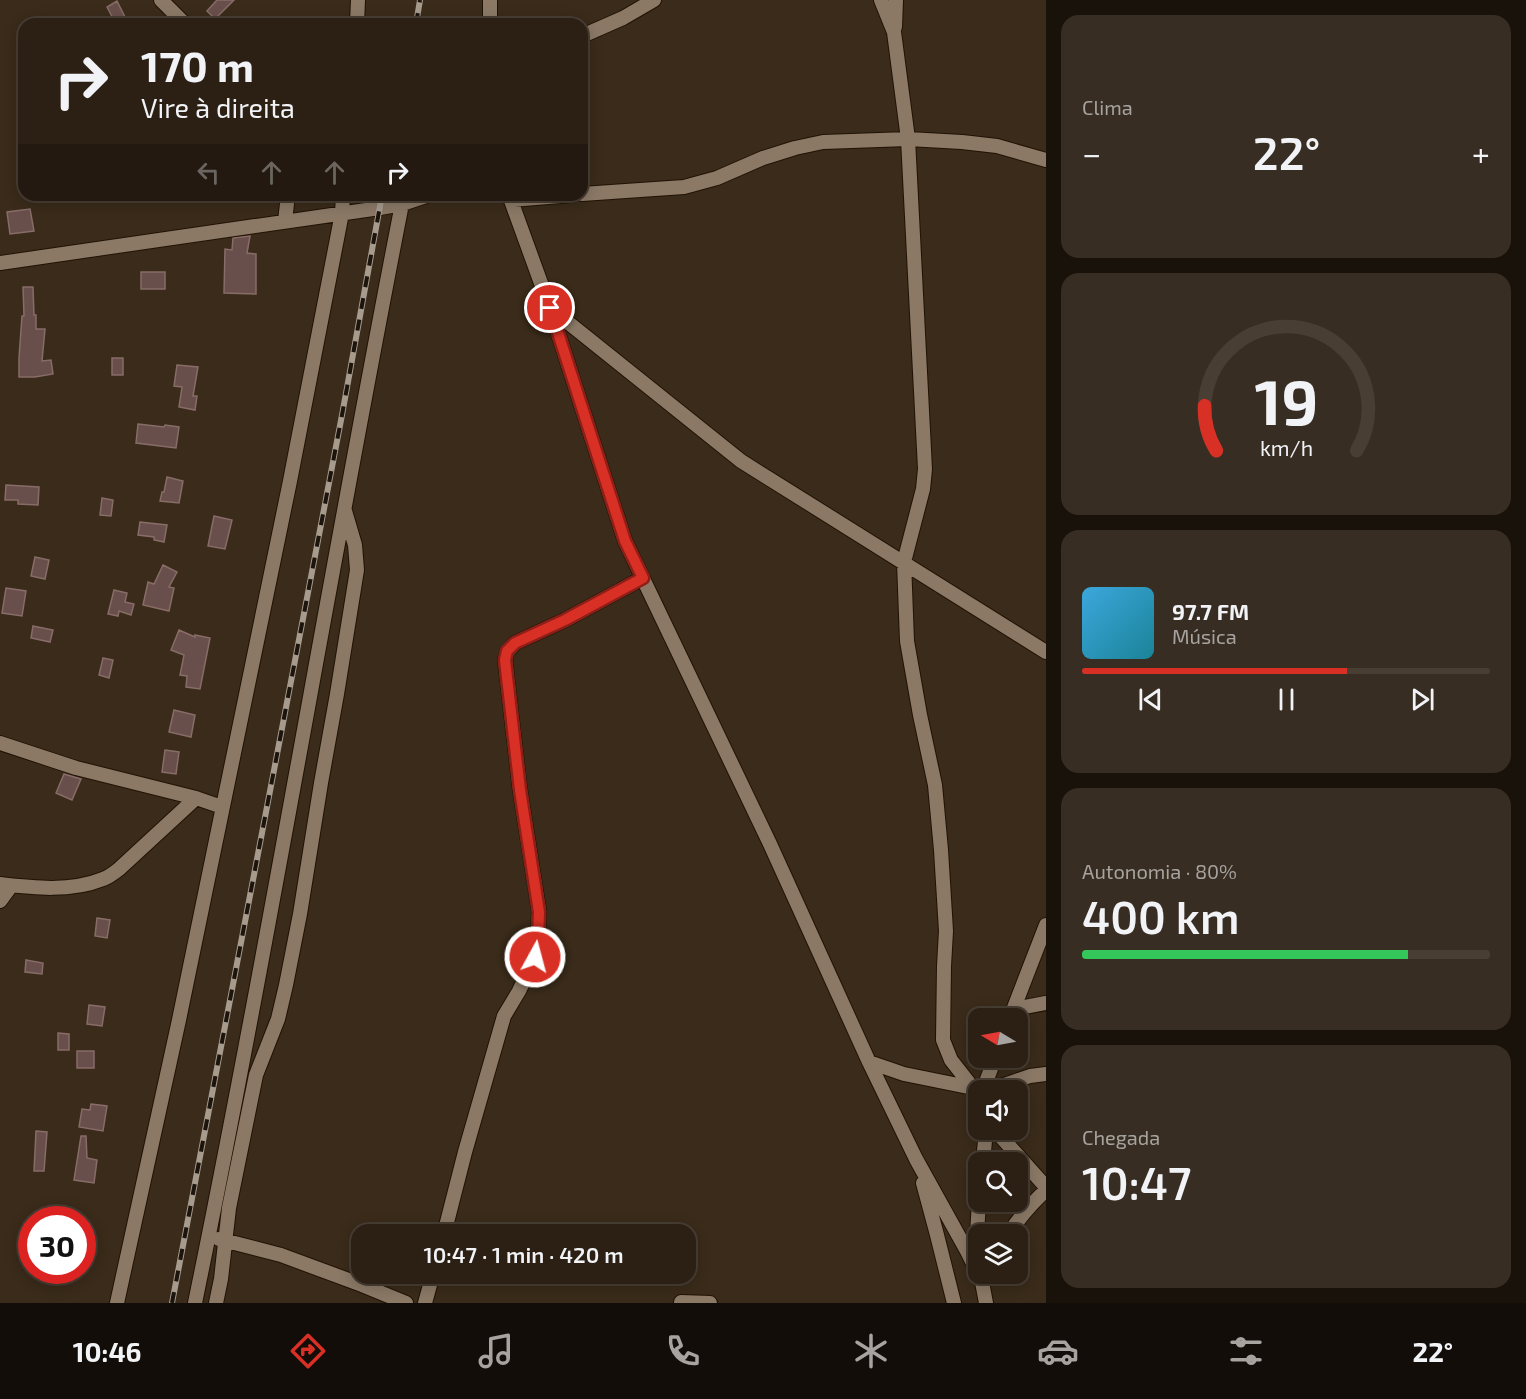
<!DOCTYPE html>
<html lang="pt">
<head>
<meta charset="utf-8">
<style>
	:root { --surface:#2c2014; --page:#382d22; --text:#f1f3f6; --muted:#a6a3a0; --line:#483e34; --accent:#d93025 }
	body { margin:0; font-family:"Exo 2",sans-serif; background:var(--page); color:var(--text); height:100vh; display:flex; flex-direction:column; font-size:22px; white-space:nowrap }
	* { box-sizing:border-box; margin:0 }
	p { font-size:20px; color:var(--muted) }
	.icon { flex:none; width:33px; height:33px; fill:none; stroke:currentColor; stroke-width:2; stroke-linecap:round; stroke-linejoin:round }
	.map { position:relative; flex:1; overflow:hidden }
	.details { display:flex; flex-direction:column; gap:15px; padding:15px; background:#18120b; width:480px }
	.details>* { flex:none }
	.banner { position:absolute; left:18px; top:18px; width:570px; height:183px; border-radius:18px; box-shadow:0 3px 15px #0003,0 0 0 2px var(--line); background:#2c2014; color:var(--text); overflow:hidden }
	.needle { width:39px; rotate:280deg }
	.fabs { position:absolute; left:968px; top:1008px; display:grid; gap:12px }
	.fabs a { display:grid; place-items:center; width:60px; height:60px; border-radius:12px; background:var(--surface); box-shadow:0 3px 15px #0003,0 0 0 2px var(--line); font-size:30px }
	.speed { position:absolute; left:18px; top:1206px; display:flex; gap:12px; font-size:30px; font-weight:700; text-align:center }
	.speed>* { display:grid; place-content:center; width:78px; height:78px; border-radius:50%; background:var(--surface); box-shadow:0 3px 15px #0003,0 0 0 2px var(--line); line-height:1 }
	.speed .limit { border:9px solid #d22; background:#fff; color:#111 }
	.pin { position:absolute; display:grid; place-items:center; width:51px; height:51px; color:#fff; margin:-26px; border:3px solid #fff; border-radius:50%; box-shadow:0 2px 6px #0007 }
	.me { position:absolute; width:66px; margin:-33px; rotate:7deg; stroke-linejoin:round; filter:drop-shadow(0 0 4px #0008) }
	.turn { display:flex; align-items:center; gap:21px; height:126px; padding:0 24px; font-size:27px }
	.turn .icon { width:78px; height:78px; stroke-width:2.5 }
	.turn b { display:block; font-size:42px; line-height:51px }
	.lanes { display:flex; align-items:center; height:57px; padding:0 24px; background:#0003; justify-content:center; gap:30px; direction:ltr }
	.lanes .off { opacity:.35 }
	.big { font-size:45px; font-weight:600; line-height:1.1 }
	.details .tile { flex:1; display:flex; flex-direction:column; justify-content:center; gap:9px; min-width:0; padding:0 21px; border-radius:18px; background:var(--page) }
	.details .dial { align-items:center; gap:0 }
	.dial svg { height:156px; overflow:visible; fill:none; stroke:var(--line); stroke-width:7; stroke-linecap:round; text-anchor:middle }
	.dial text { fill:var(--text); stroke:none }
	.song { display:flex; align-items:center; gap:18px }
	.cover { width:72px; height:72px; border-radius:9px; background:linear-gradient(135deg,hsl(200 70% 55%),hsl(190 70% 35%)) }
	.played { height:6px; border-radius:3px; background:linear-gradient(90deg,var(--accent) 65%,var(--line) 65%) }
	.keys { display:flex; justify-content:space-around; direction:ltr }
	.heat { display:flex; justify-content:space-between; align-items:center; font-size:33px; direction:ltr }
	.charge { height:9px; border-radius:4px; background:linear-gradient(90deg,#34c759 80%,var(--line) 0) }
	.trip { position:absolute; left:351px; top:1224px; width:345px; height:60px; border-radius:18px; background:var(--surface); box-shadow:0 3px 15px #0003,0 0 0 2px var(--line); font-weight:600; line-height:60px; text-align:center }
	.dock { display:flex; height:96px; justify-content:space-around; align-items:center; background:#120d08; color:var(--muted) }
	.dock .icon { width:42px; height:42px }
	.dock .on { color:var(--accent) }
	.dock b { font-size:27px; color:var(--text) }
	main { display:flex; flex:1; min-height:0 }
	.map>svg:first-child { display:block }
	.building { fill:#694f4b; stroke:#876c67; stroke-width:1.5 }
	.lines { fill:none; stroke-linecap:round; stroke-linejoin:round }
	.minor-casing { stroke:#211304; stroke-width:16 }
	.minor { stroke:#8b7966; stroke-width:14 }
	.rail-casing { stroke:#a79b8e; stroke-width:6 }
	.rail { stroke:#1c150d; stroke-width:4; stroke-dasharray:11; stroke-linecap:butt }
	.route-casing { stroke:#8d1f18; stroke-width:15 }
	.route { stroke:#d93025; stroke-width:10 }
</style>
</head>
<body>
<main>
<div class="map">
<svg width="1046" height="1303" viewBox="0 0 1046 1303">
	<rect width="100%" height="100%" fill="#3a2b1a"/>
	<path class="building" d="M217 0H234L215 19 207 11Z
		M117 1 126 19 118 24H116L107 7Z
		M30 209 34 231 10 234 7 212Z
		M250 236 247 253 256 254V294L224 293 225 249 232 250 233 238Z
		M141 272H165V289H141Z
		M23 287H33L34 315H36V329H45L42 361 51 360 53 374 35 377H19V358L22 316H24Z
		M112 358H123V375H112Z
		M177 365 198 367 193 396H197L195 410 179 407 182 387 174 386Z
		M138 424 164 427 165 425 179 427 176 448 136 443Z
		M167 477 183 481 179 503 160 501 162 492H164Z
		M6 485 39 487 38 505 18 504V500H5Z
		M102 498 113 500 111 516 100 515Z
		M214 516 232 520 225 549 208 546Z
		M140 522 167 525 164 542 154 540V537L138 535Z
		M35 557 49 560 45 579 31 576Z
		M163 565 177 572 169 587 174 588 169 611 143 605 148 582 154 584Z
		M6 588 26 591 22 616 2 613Z
		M114 590 127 593 125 602 134 604 131 615 119 611 118 616 108 614Z
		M33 626 53 630 50 642 31 638Z
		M179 630 195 637V635L210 638 200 689 186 687 187 676 180 675 184 655 171 650Z
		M103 658 113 660 109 678 99 675Z
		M174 710 195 715 191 737 169 732Z
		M165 750 179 752 176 774 162 772Z
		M64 774 81 779 72 800 56 793Z
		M97 918 110 920 107 938 95 936Z
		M26 960 43 963 42 974 25 972Z
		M89 1005 105 1007 102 1026 87 1024Z
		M58 1033 69 1034V1050H58Z
		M77 1051H94V1068H77Z
		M91 1104 107 1106 103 1131 79 1127 82 1109 90 1110Z
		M36 1131 47 1132 44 1171H34Z
		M81 1136H86L87 1158 97 1160 94 1183 74 1180Z"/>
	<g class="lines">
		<defs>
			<path id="minor" d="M161 0 185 24
				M490 0V24
				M881 0 894 32 908 139 925 469 923 489 904 562 907 641 920 715 935 785 941 850 946 931 944 966 943 1040 951 1060 973 1088
				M357 24 358 0
				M895 27 896 0
				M582 36 623 18 654 0
				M582 194 684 187 717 178 763 158 795 148 823 142 908 139 962 142 997 146 1046 160
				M509 195 550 308 741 461 1046 652
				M511 200 573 195
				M285 221 288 195
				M0 263 380 208 402 204 429 195
				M550 308 625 541 770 844 869 1062 916 1159 967 1251 982 1282 986 1303
				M0 743 76 768 196 798 222 807
				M0 884C34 888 71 892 103 879 109 877 114 873 119 869L196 798
				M0 901 11 886
				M1014 1009 1046 1003
				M1010 1018 1046 925
				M869 1062 904 1074 983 1090 1004 1085 1030 1076 1046 1074
				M983 1090 995 1058
				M995 1130 1046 1187
				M983 1162 986 1130
				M923 1183 937 1235 954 1303
				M444 1234 465 1152 504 1016 519 991 535 957 538 940 539 911 520 790 505 660 507 652 515 643 565 620 643 578
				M1009 1234C1019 1217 1031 1204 1046 1190
				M219 1239 281 1255 362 1285 406 1303
				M975 1266 979 1202
				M681 1302 710 1303
				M117 1303 179 1020 290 481 342 213 343 195
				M195 1303C270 938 330 570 402 204
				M216 1303 221 1279 229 1208 256 1075 278 1019 286 985 300 914 321 783 337 694 357 570 355 545 345 511
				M425 1303 433 1274"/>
		</defs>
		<use href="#minor" class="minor-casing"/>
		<use href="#minor" class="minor"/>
		<defs>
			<path id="rail" d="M416 24 420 0
				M172 1303 342 415 382 195"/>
		</defs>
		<use href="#rail" class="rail-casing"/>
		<use href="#rail" class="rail"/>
	</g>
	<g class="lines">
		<defs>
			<path id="route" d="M535 957 538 940 539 912 520 790 505 660 507 651 515 643 565 620 643 578 625 541 550 308"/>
		</defs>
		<use href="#route" class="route-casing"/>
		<use href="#route" class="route"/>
	</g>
</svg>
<div class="fabs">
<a><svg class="needle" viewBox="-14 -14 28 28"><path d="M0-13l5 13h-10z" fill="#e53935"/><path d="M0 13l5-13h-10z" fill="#a6a3a0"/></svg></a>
<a><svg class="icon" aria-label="sound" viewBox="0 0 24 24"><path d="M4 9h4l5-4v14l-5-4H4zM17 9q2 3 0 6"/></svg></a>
<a><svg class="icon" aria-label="search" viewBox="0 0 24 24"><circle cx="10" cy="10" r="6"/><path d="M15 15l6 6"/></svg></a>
<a><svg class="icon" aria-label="layers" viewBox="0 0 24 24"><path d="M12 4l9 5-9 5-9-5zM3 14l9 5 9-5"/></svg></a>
</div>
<div class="speed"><div class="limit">30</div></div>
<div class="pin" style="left:550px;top:308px;background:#d93025"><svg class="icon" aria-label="arrive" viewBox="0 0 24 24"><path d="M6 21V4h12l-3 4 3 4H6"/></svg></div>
<svg class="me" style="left:535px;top:957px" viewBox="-20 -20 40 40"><circle r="17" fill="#d93025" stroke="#fff" stroke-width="3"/><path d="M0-11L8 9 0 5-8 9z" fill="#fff"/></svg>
<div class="trip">10:47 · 1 min · 420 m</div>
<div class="banner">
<div class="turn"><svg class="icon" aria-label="right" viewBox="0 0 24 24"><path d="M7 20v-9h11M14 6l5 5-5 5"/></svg><div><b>170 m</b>Vire à direita</div></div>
<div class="lanes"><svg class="icon off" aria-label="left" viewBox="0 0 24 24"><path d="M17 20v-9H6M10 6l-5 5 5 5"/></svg><svg class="icon off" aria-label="ahead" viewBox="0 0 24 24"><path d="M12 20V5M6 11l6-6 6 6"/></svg><svg class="icon off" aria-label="ahead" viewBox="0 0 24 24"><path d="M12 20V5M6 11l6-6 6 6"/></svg><svg class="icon" aria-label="right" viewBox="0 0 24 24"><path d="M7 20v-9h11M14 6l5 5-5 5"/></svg></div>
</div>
</div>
<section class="details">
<div class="tile"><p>Clima</p>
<div class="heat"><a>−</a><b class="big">22°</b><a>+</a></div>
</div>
<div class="tile dial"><svg viewBox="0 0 100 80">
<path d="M14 69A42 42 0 1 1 86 69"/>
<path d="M14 69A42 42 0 0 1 8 46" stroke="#d93025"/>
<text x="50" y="56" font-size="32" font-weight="700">19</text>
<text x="50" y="72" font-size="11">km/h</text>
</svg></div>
<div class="tile">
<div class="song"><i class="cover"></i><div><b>97.7 FM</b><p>Música</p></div></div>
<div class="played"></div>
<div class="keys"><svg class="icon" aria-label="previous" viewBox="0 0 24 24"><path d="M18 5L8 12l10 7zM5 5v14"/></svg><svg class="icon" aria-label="pause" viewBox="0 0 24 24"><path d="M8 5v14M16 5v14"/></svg><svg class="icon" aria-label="next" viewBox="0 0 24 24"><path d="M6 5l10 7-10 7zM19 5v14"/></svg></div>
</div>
<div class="tile"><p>Autonomia · 80%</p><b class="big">400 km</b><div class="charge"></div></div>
<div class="tile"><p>Chegada</p><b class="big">10:47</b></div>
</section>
</main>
<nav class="dock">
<b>10:46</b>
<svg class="icon on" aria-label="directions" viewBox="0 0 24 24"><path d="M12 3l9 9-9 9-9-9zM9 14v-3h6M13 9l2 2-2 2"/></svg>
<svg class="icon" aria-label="music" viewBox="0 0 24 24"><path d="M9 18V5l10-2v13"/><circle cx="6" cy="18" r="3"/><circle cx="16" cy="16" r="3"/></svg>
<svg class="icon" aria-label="phone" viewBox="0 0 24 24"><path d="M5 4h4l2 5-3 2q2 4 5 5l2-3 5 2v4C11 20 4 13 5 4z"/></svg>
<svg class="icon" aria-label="climate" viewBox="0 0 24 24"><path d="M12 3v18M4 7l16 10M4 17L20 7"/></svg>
<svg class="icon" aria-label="car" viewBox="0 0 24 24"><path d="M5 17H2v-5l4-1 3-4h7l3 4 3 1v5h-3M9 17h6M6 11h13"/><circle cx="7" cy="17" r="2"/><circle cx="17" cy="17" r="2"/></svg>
<svg class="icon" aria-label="filters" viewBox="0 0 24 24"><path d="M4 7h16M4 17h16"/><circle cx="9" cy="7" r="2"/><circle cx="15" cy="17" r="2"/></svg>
<b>22°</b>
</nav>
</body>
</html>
